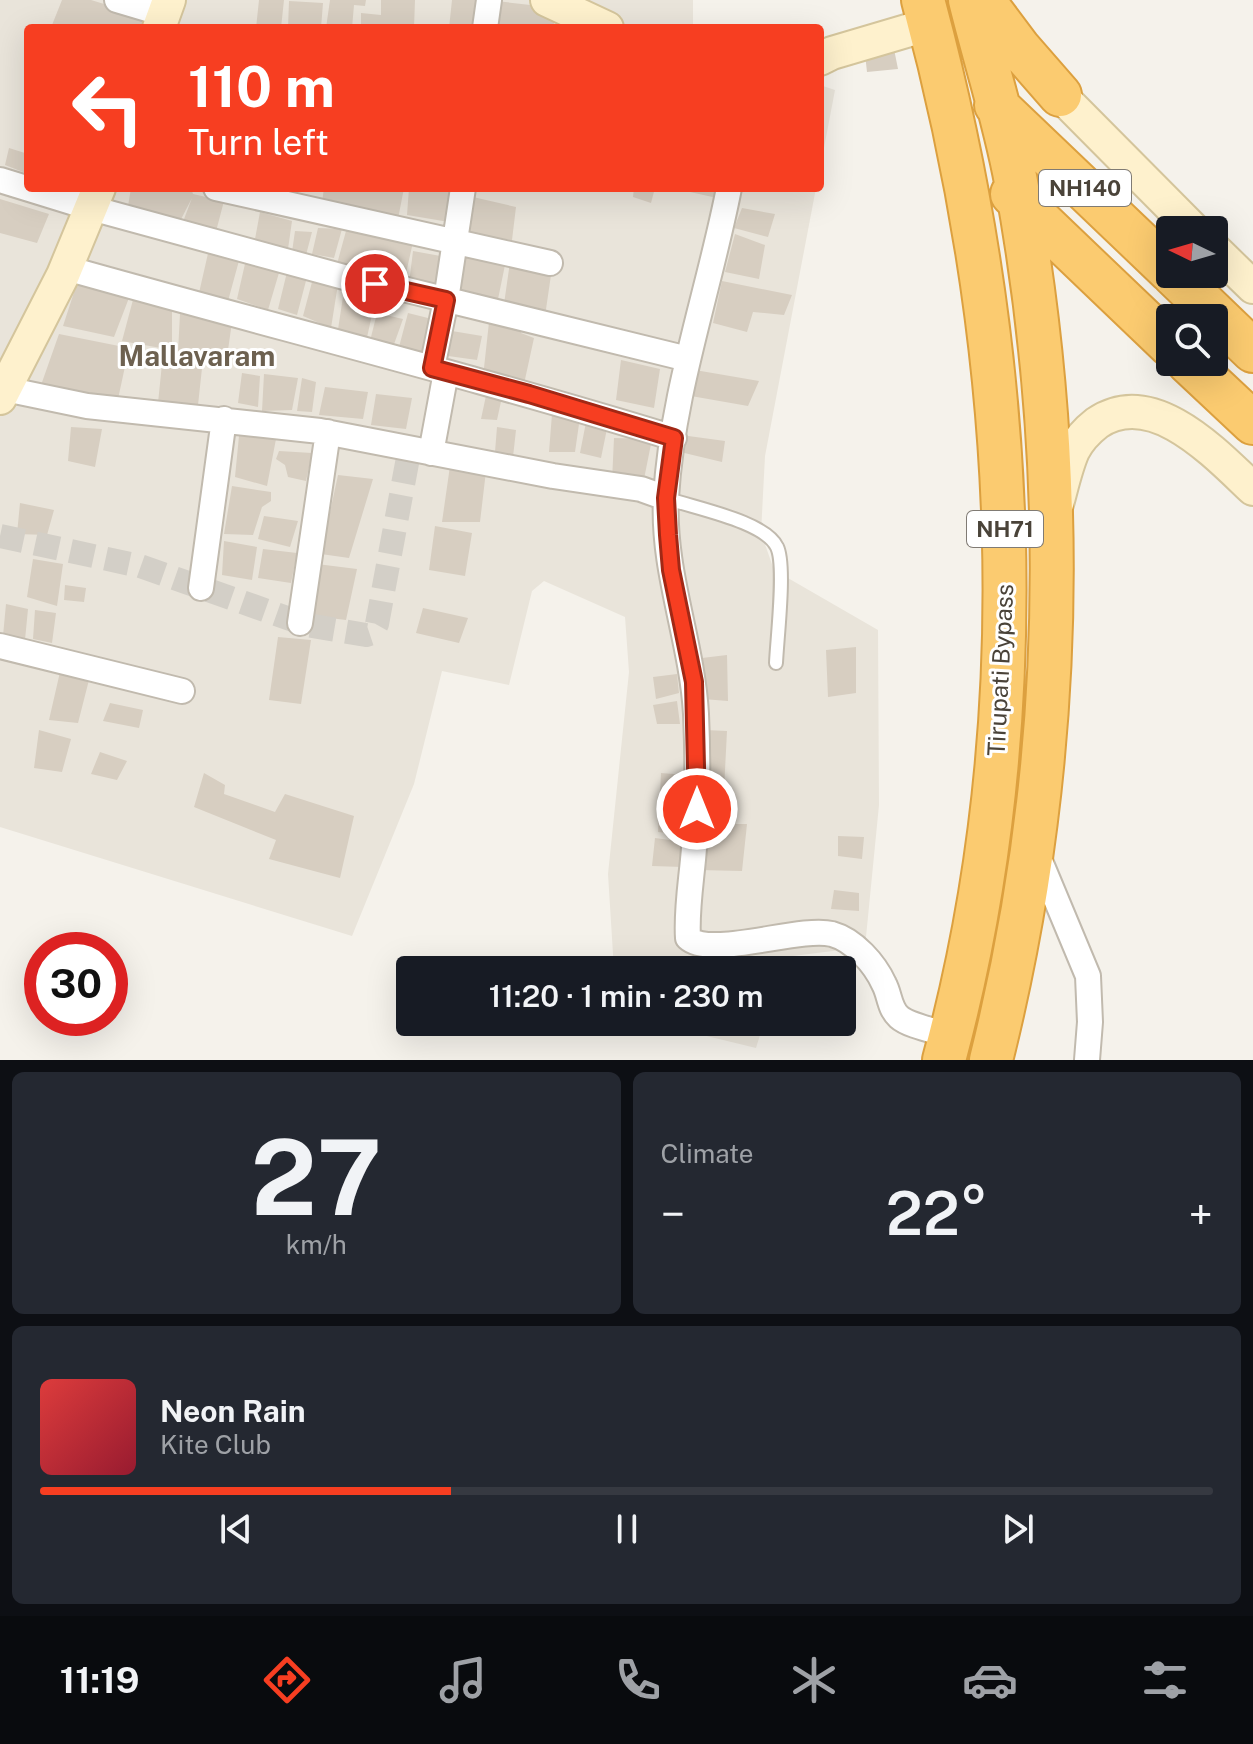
<!DOCTYPE html>
<html lang="en">
<head>
<meta charset="utf-8">
<style>
	:root { --surface:#171b24; --page:#242831; --text:#f1f3f6; --muted:#9ea1a6; --line:#363941; --accent:#f73e21 }
	body { margin:0; font-family:"Public Sans",sans-serif; background:var(--page); color:var(--text); height:100vh; display:flex; flex-direction:column; font-size:30px; white-space:nowrap }
	* { box-sizing:border-box; margin:0 }
	p { font-size:26px; color:var(--muted) }
	.icon { flex:none; width:44px; height:44px; fill:none; stroke:currentColor; stroke-width:2; stroke-linecap:round; stroke-linejoin:round }
	.map { position:relative; height:1060px; overflow:hidden }
	.side { display:flex; flex-direction:column; gap:12px; padding:12px; background:#0d0f14; flex:1 }
	.side>* { flex:none }
	.top-card { position:absolute; left:24px; top:24px; width:800px; height:168px; border-radius:8px; box-shadow:0 8px 32px #0002; background:#f73e21; color:#fff; overflow:hidden }
	.needle { width:52px; rotate:275deg }
	.buttons { position:absolute; left:1156px; top:216px; display:grid; gap:16px }
	.buttons a { display:grid; place-items:center; width:72px; height:72px; border-radius:8px; background:var(--surface); box-shadow:0 8px 32px #0002; font-size:40px }
	.speed { position:absolute; left:24px; top:932px; display:flex; gap:16px; font-size:40px; font-weight:700; text-align:center }
	.speed>* { display:grid; place-content:center; width:104px; height:104px; border-radius:50%; background:var(--surface); box-shadow:0 8px 32px #0002; line-height:1 }
	.speed .limit { border:12px solid #d22; background:#fff; color:#111 }
	.pin { position:absolute; display:grid; place-items:center; width:68px; height:68px; color:#fff; margin:-34px; border:4px solid #fff; border-radius:50%; box-shadow:0 2px 8px #0007 }
	.me { position:absolute; width:88px; margin:-44px; rotate:0deg; stroke-linejoin:round; filter:drop-shadow(0 0 6px #0008) }
	.turn { display:flex; align-items:center; gap:28px; height:168px; padding:0 32px; font-size:36px }
	.turn .icon { width:104px; height:104px; stroke-width:2.5 }
	.turn b { display:block; font-size:56px; line-height:68px }
	.big { font-size:60px; font-weight:600; line-height:1.1 }
	.side .tile { flex:1; display:flex; flex-direction:column; justify-content:center; gap:12px; min-width:0; padding:0 28px; border-radius:12px; background:var(--page) }
	.side .dial { align-items:center; gap:0 }
	.dial b { font-size:104px; line-height:1 }
	.song { display:flex; align-items:center; gap:24px }
	.cover { width:96px; height:96px; border-radius:12px; background:linear-gradient(135deg,hsl(0 70% 55%),hsl(350 70% 35%)) }
	.played { height:8px; border-radius:4px; background:linear-gradient(90deg,var(--accent) 35%,var(--line) 35%) }
	.keys { display:flex; justify-content:space-around; direction:ltr }
	.heat { display:flex; justify-content:space-between; align-items:center; font-size:44px; direction:ltr }
	.side .tiles { flex:1; display:grid; gap:12px; grid-template-columns:1fr 1fr }
	.tile:last-child { grid-column:span 2 }
	.trip { position:absolute; left:396px; top:956px; width:460px; height:80px; border-radius:8px; background:var(--surface); box-shadow:0 8px 32px #0002; font-weight:600; line-height:80px; text-align:center }
	.tabs { display:flex; height:128px; justify-content:space-around; align-items:center; background:#090b0e; color:var(--muted) }
	.tabs .icon { width:56px; height:56px }
	.tabs .active { color:var(--accent) }
	.tabs b { font-size:36px; color:var(--text) }
	.map>svg:first-child { display:block }
	.residential { fill:#e9e4da }
	.building { fill:#d7cec1 }
	.lines { fill:none; stroke-linecap:round; stroke-linejoin:round }
	.street-tunnel { stroke:#d3cfc7; stroke-width:24; stroke-dasharray:24 12; stroke-linecap:butt }
	.lane-casing { stroke:#c1baae; stroke-width:16 }
	.street-casing { stroke:#c1baae; stroke-width:28 }
	.secondary-casing { stroke:#d4c59c; stroke-width:36 }
	.highway-casing { stroke:#dca03f; stroke-width:46 }
	.lane { stroke:#fff; stroke-width:12 }
	.street { stroke:#fff; stroke-width:24 }
	.secondary { stroke:#fef1cd; stroke-width:32 }
	.highway { stroke:#fbcb70; stroke-width:42 }
	.route-casing { stroke:#a12815; stroke-width:20 }
	.route { stroke:#f73e21; stroke-width:14 }
	.labels { text-anchor:middle; stroke-width:6; stroke-linejoin:round; paint-order:stroke }
	.shield { fill:#fff; stroke:#807b74; stroke-width:2 }
	.shield-label { font-size:22px; font-weight:bold; fill:#4a4339 }
	.street-label { font-size:24px; fill:#4a4339; stroke:#fff }
	.quarter-label { font-size:28px; font-weight:bold; fill:#6d6150; stroke:#fff }
</style>
</head>
<body>
<div class="map">
<svg width="1253" height="1060" viewBox="0 0 1253 1060">
	<rect width="100%" height="100%" fill="#f5f2eb"/>
	<path class="residential" d="M0 0H693V28H28V188H816L765 456 761 533 774 570 878 630 879 805 865 947 785 957 780 970H614L608 874 629 672 625 617 544 581 532 591 509 685 442 671 414 784 352 936 0 827Z
		M820 85 835 90 820 169Z
		M649 1022H764L756 1048Z"/>
	<path class="building" d="M62 0H91L150 18 146 28H62L52 25Z
		M259 0H284L281 28H256Z
		M330 0H366L365 6 354 5 352 28H326Z
		M381 0H415L414 28H361V13L381 15Z
		M452 0H483L478 28H449Z
		M289 1 323 3 321 28H288Z
		M496 1 557 8 553 28H493Z
		M894 49 898 69 867 72 865 54Z
		M9 148 28 154V174L5 165Z
		M131 188H191L193 194 224 201 214 239 181 227 192 198 177 227 127 212Z
		M324 188H404L398 219 322 203Z
		M409 188H454L449 222 407 215Z
		M634 188H655L651 203 633 197Z
		M672 188H720L717 198Z
		M473 197 516 207 512 240 469 234Z
		M0 199 49 214 37 243 0 233Z
		M742 208 775 214 768 237 734 228Z
		M260 212 292 221 287 256 253 250Z
		M318 228 342 229 334 258 312 254Z
		M295 231 312 232 306 255 292 252Z
		M346 231 413 242 405 278 337 264Z
		M735 234 765 245 759 279 725 272Z
		M209 249 240 257 228 301 199 293Z
		M413 251 446 257 441 291 409 284Z
		M465 253 505 265 497 304 459 299Z
		M247 255 281 266 268 310 237 299Z
		M510 262 551 275 545 316 504 304Z
		M288 268 307 277 297 315 278 309Z
		M79 277 132 290 114 337 63 326Z
		M722 281 792 295 784 315 753 312 747 332 713 323Z
		M312 282 338 284 331 328 303 316Z
		M344 290 377 292 366 342 337 336Z
		M134 296 172 302V350L122 341Z
		M377 313 403 319 393 347 370 341Z
		M408 313 432 319 422 354 399 347Z
		M490 313 524 323 521 333 534 338 524 384 483 377Z
		M180 314 232 322 226 364 178 352Z
		M446 330 482 336 477 360 441 355Z
		M59 334 129 348 118 399 40 388Z
		M163 354 203 359 198 405 158 403Z
		M621 360 660 369 654 408 616 400Z
		M695 370 759 381 748 406 691 396Z
		M242 373 260 376 258 407 238 403Z
		M264 374 298 378 292 410 262 411Z
		M302 378 316 382 312 412 297 411Z
		M325 387 368 392 363 419 319 415Z
		M487 391 502 397 497 420 481 419Z
		M376 394 412 398 406 429 371 425Z
		M552 414 580 417 575 452H549Z
		M587 417 609 419 601 458 580 453Z
		M71 427 102 429 95 467 68 461Z
		M497 427 516 430 513 457 495 452Z
		M681 435 725 441 722 462 676 451Z
		M239 436 276 439 267 486 235 477Z
		M614 438 652 439 643 484 612 481Z
		M279 451 312 453 306 481 288 477 285 465 276 459Z
		M450 466 486 471 480 522H442Z
		M338 475 373 479 349 558 321 554Z
		M232 486 271 492V501L262 507 253 535 224 534Z
		M20 503 54 510 47 535 17 534Z
		M264 516 298 521 290 547 258 539Z
		M435 526 472 533 465 576 429 570Z
		M224 541 257 547 252 580 222 575Z
		M263 549 297 553 291 583 258 578Z
		M33 559 63 564 57 606 27 597Z
		M317 564 357 569 346 620 313 616Z
		M65 585 86 588 84 602 64 600Z
		M6 604 28 609 25 640 3 636Z
		M423 608 468 618 459 643 416 633Z
		M35 610 56 613 52 643 33 639Z
		M278 637 311 640 301 704 269 700Z
		M856 647V693L828 697 826 650Z
		M727 655 728 701 703 699 702 658Z
		M60 672 90 676 78 723 49 720Z
		M677 674 679 693 656 699 653 677Z
		M677 701 680 724H657L653 705Z
		M110 703 143 710 139 728 103 721Z
		M39 730 71 739 62 772 34 768Z
		M705 730 727 731 724 790 705 788Z
		M100 752 127 761 117 780 91 774Z
		M204 773 225 785 224 794 275 812 285 794 354 816 340 878 269 859 276 840 194 807Z
		M661 773 686 775 684 835 658 832Z
		M703 797H728L727 814 701 817Z
		M698 824H747L742 871 698 870Z
		M838 836 864 837 862 859 838 856Z
		M655 838 685 842 683 867 652 866Z
		M834 890 859 893V911L831 909Z"/>
	<g class="lines">
		<path class="street-tunnel" d="M0 536 140 566 307 625 366 635 372 633 377 624 410 447"/>
		<defs>
			<path id="lane" d="M666 498C693 508 765 521 777 547 786 565 777 639 776 663"/>
			<path id="street" d="M117 0 164 14
				M485 28 489 0
				M0 180 91 208 355 280 395 287 688 359
				M216 188 550 263
				M729 188C709 291 672 392 666 498 662 571 692 641 696 714 698 758 698 803 694 848 692 877 686 909 688 938 711 959 799 926 832 934 854 940 875 964 884 984 890 995 889 1008 899 1017 909 1026 937 1031 951 1036
				M66 268C268 325 472 376 674 438
				M432 368 446 300 463 188
				M5 389 87 406 320 431 553 476 641 489 666 498
				M431 453 446 372
				M201 588 224 419
				M300 623 328 432
				M0 646 182 691
				M1035 849 1088 976 1090 1022 1087 1060"/>
			<path id="secondary" d="M547 0 607 28
				M159 28 169 0
				M820 59 832 53 930 24
				M1060 95 1194 230
				M1214 249 1253 287
				M0 398 63 275 99 188
				M1057 504C1062 486 1066 467 1073 451 1078 441 1088 430 1097 423 1152 385 1215 453 1253 489"/>
			<path id="highway" d="M923 0C1016 345 1038 712 944 1060
				M970 0C985 61 1005 121 1016 182 1070 477 1064 769 991 1060
				M983 0 1019 48 1060 95
				M996 105 1170 271
				M1012 194 1170 345
				M1173 274 1253 351
				M1188 362 1253 423"/>
		</defs>
		<use href="#lane" class="lane-casing"/>
		<use href="#street" class="street-casing"/>
		<use href="#secondary" class="secondary-casing"/>
		<use href="#highway" class="highway-casing"/>
		<use href="#lane" class="lane"/>
		<use href="#street" class="street"/>
		<use href="#secondary" class="secondary"/>
		<use href="#highway" class="highway"/>
	</g>
	<g class="lines">
		<defs>
			<path id="route" d="M375 284 446 300 432 368 529 394 674 438 666 498 668 535 671 570 694 682 697 809"/>
		</defs>
		<use href="#route" class="route-casing"/>
		<use href="#route" class="route"/>
	</g>
	<g class="labels">
		<g class="shield">
			<rect x="1039" y="170" width="92" height="36" rx="6"/>
			<rect x="967" y="511" width="76" height="36" rx="6"/>
		</g>
		<g class="shield-label">
			<text x="1085" y="196">NH140</text>
			<text x="1005" y="537">NH71</text>
		</g>
		<g class="street-label">
			<text transform="translate(1001 670) rotate(-87)" y="8">Tirupati Bypass</text>
		</g>
		<g class="quarter-label">
			<text x="197" y="366">Mallavaram</text>
		</g>
	</g>
</svg>
<div class="buttons">
<a><svg class="needle" viewBox="-14 -14 28 28"><path d="M0-13l5 13h-10z" fill="#e53935"/><path d="M0 13l5-13h-10z" fill="#9ea1a6"/></svg></a>
<a><svg class="icon" aria-label="search" viewBox="0 0 24 24"><circle cx="10" cy="10" r="6"/><path d="M15 15l6 6"/></svg></a>
</div>
<div class="speed"><div class="limit">30</div></div>
<div class="pin" style="left:375px;top:284px;background:#d93025"><svg class="icon" aria-label="arrive" viewBox="0 0 24 24"><path d="M6 21V4h12l-3 4 3 4H6"/></svg></div>
<svg class="me" style="left:697px;top:809px" viewBox="-20 -20 40 40"><circle r="17" fill="#f73e21" stroke="#fff" stroke-width="3"/><path d="M0-11L8 9 0 5-8 9z" fill="#fff"/></svg>
<div class="trip">11:20 · 1 min · 230 m</div>
<div class="top-card">
<div class="turn"><svg class="icon" aria-label="left" viewBox="0 0 24 24"><path d="M17 20v-9H6M10 6l-5 5 5 5"/></svg><div><b>110 m</b>Turn left</div></div>
</div>
</div>
<section class="side">
<div class="tiles">
<div class="tile dial"><b>27</b><p>km/h</p></div>
<div class="tile"><p>Climate</p>
<div class="heat"><a>−</a><b class="big">22°</b><a>+</a></div>
</div>
<div class="tile">
<div class="song"><i class="cover"></i><div><b>Neon Rain</b><p>Kite Club</p></div></div>
<div class="played"></div>
<div class="keys"><svg class="icon" aria-label="previous" viewBox="0 0 24 24"><path d="M18 5L8 12l10 7zM5 5v14"/></svg><svg class="icon" aria-label="pause" viewBox="0 0 24 24"><path d="M8 5v14M16 5v14"/></svg><svg class="icon" aria-label="next" viewBox="0 0 24 24"><path d="M6 5l10 7-10 7zM19 5v14"/></svg></div>
</div>
</div>
</section>
<nav class="tabs">
<b>11:19</b>
<svg class="icon active" aria-label="directions" viewBox="0 0 24 24"><path d="M12 3l9 9-9 9-9-9zM9 14v-3h6M13 9l2 2-2 2"/></svg>
<svg class="icon" aria-label="music" viewBox="0 0 24 24"><path d="M9 18V5l10-2v13"/><circle cx="6" cy="18" r="3"/><circle cx="16" cy="16" r="3"/></svg>
<svg class="icon" aria-label="phone" viewBox="0 0 24 24"><path d="M5 4h4l2 5-3 2q2 4 5 5l2-3 5 2v4C11 20 4 13 5 4z"/></svg>
<svg class="icon" aria-label="climate" viewBox="0 0 24 24"><path d="M12 3v18M4 7l16 10M4 17L20 7"/></svg>
<svg class="icon" aria-label="car" viewBox="0 0 24 24"><path d="M5 17H2v-5l4-1 3-4h7l3 4 3 1v5h-3M9 17h6M6 11h13"/><circle cx="7" cy="17" r="2"/><circle cx="17" cy="17" r="2"/></svg>
<svg class="icon" aria-label="filters" viewBox="0 0 24 24"><path d="M4 7h16M4 17h16"/><circle cx="9" cy="7" r="2"/><circle cx="15" cy="17" r="2"/></svg>
</nav>
</body>
</html>
